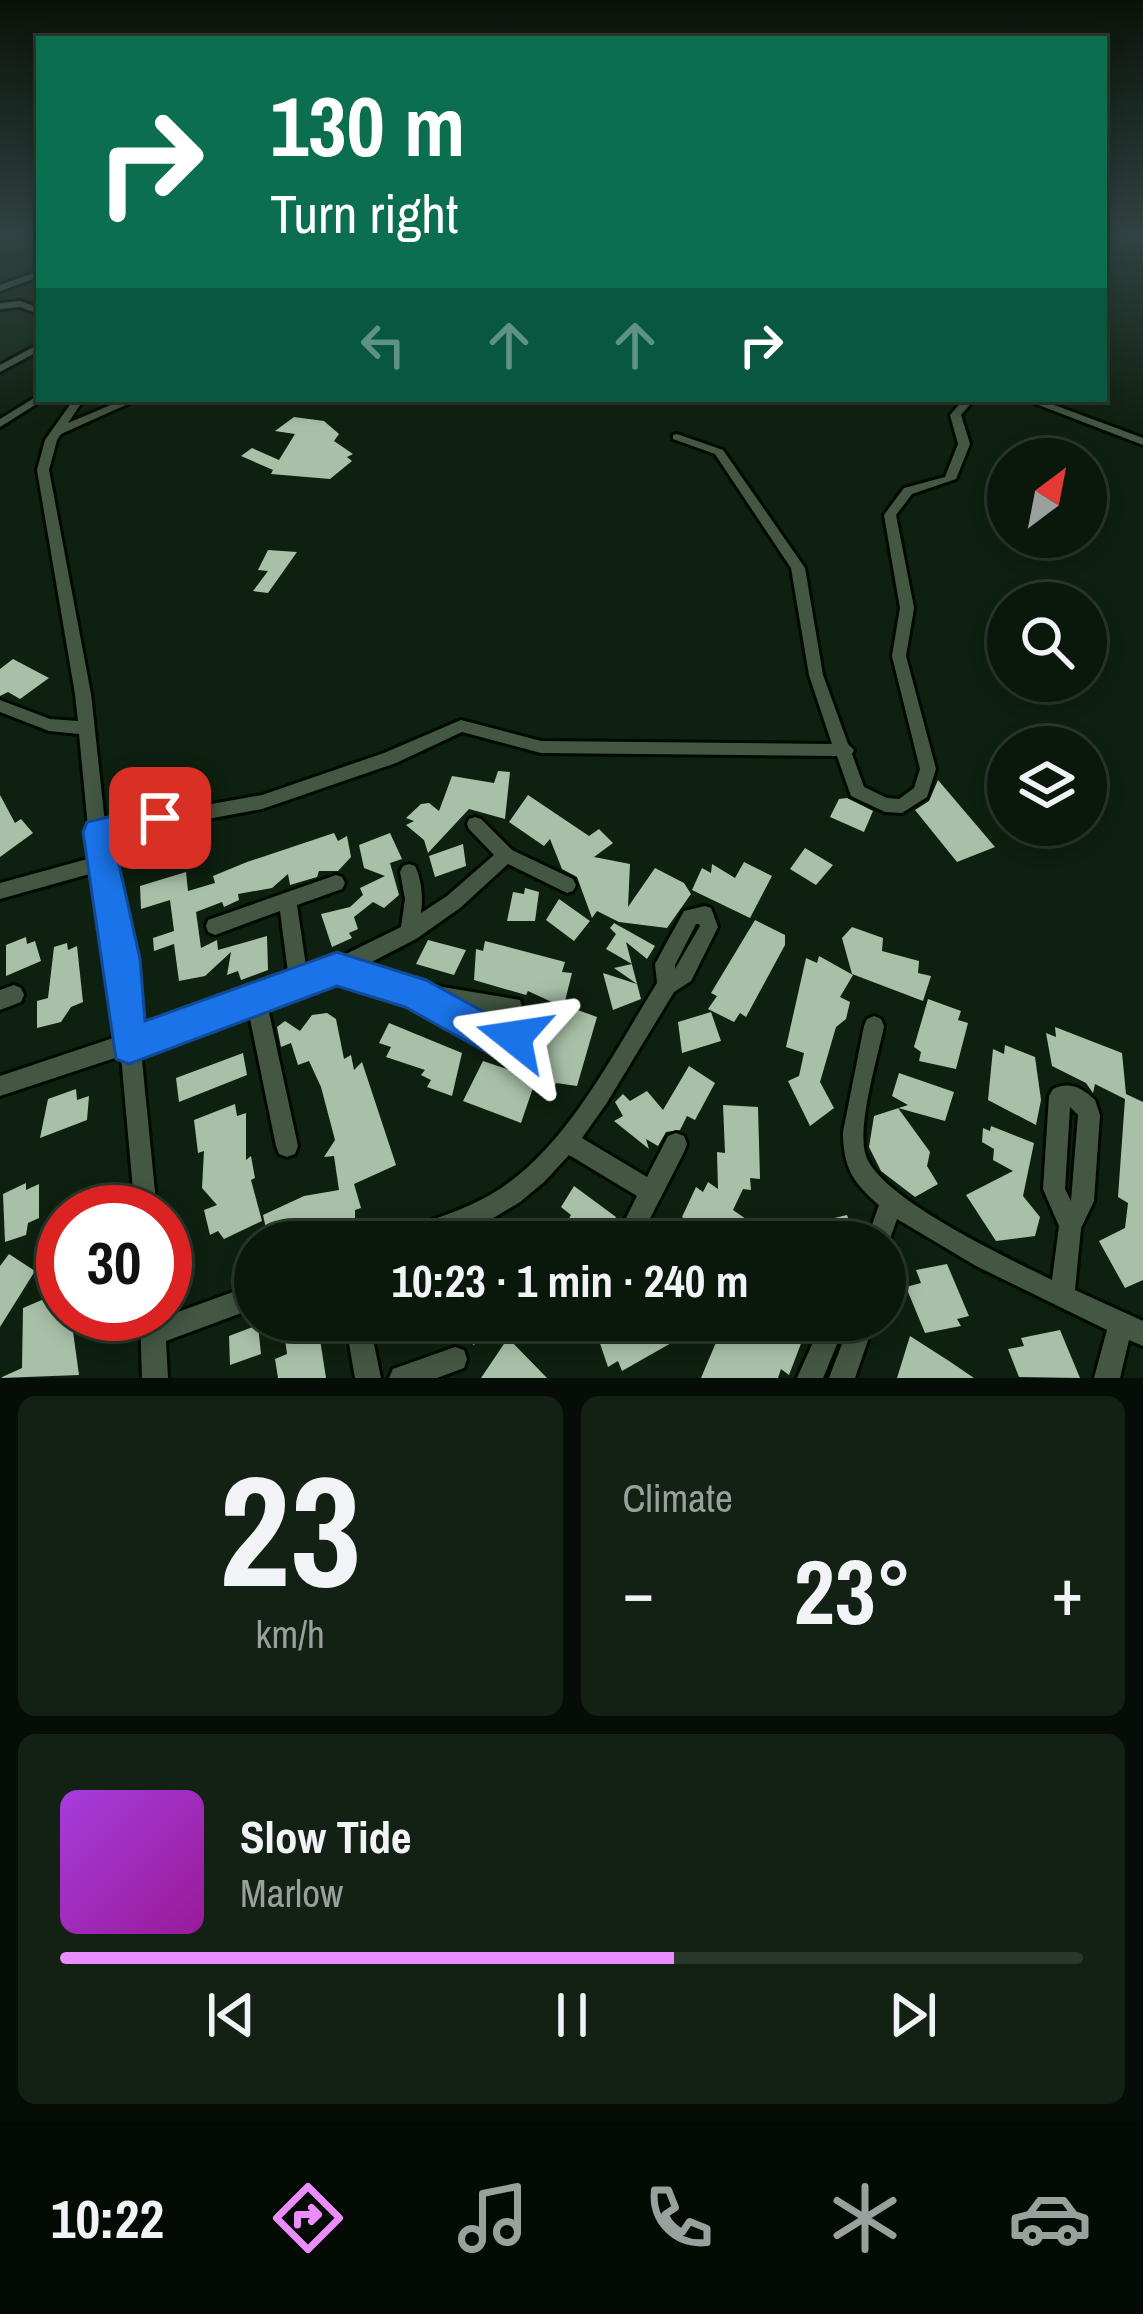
<!DOCTYPE html>
<html lang="en">
<head>
<meta charset="utf-8">
<style>
	:root { --surface:#0a180b; --page:#132114; --text:#f1f3f6; --muted:#99a09d; --line:#2a372c; --accent:#eb8dfc }
	body { margin:0; font-family:"Archivo Narrow",sans-serif; background:var(--page); color:var(--text); height:100vh; display:flex; flex-direction:column; font-size:45px; white-space:nowrap }
	* { box-sizing:border-box; margin:0 }
	p { font-size:39px; color:var(--muted) }
	.icon { flex:none; width:66px; height:66px; fill:none; stroke:currentColor; stroke-width:2; stroke-linecap:round; stroke-linejoin:round }
	.map { position:relative; height:1378px; overflow:hidden }
	.side { display:flex; flex-direction:column; gap:18px; padding:18px; background:#060d06; flex:1 }
	.side>* { flex:none }
	.top-card { position:absolute; left:36px; top:36px; width:1071px; height:366px; border-radius:0px; box-shadow:0 6px 18px #0003,0 0 0 3px var(--line); background:#0b6e4f; color:#fff; overflow:hidden }
	.needle { width:78px; rotate:32deg }
	.controls { position:absolute; left:987px; top:438px; display:grid; gap:24px }
	.controls a { display:grid; place-items:center; width:120px; height:120px; border-radius:50%; background:var(--surface); box-shadow:0 6px 18px #0003,0 0 0 3px var(--line); font-size:60px }
	.speed { position:absolute; left:36px; top:1185px; display:flex; gap:24px; font-size:60px; font-weight:700; text-align:center }
	.speed>* { display:grid; place-content:center; width:156px; height:156px; border-radius:50%; background:var(--surface); box-shadow:0 6px 18px #0003,0 0 0 3px var(--line); line-height:1 }
	.speed .limit { border:18px solid #d22; background:#fff; color:#111 }
	.pin { position:absolute; display:grid; place-items:center; width:102px; height:102px; color:#fff; margin:-51px; border-radius:24px; box-shadow:0 6px 18px #0006 }
	.me { position:absolute; width:132px; margin:-66px; rotate:285deg; stroke-linejoin:round; filter:drop-shadow(0 0 9px #0008) }
	.turn { display:flex; align-items:center; gap:42px; height:252px; padding:0 36px; font-size:54px }
	.turn .icon { width:156px; height:156px; stroke-width:2.5 }
	.turn b { display:block; font-size:84px; line-height:102px }
	.lanes { display:flex; align-items:center; height:114px; padding:0 36px; background:#0003; justify-content:center; gap:60px; direction:ltr }
	.lanes .off { opacity:.35 }
	.big { font-size:90px; font-weight:800; line-height:1.1 }
	.side .card { flex:1; display:flex; flex-direction:column; justify-content:center; gap:18px; min-width:0; padding:0 42px; border-radius:18px; background:var(--page) }
	.side .dial { align-items:center; gap:0 }
	.dial b { font-size:156px; line-height:1 }
	.song { display:flex; align-items:center; gap:36px }
	.cover { width:144px; height:144px; border-radius:18px; background:linear-gradient(135deg,hsl(280 70% 55%),hsl(300 70% 35%)) }
	.played { height:12px; border-radius:6px; background:linear-gradient(90deg,var(--accent) 60%,var(--line) 60%) }
	.keys { display:flex; justify-content:space-around; direction:ltr }
	.heat { display:flex; justify-content:space-between; align-items:center; font-size:66px; direction:ltr }
	.side .tiles { flex:1; display:grid; gap:18px; grid-template-columns:1fr 1fr }
	.card:last-child { grid-column:span 2 }
	.trip { position:absolute; left:234px; top:1221px; width:672px; height:120px; border-radius:60px; background:var(--surface); box-shadow:0 6px 18px #0003,0 0 0 3px var(--line); font-weight:800; line-height:120px; text-align:center }
	.dock { display:flex; height:192px; justify-content:space-around; align-items:center; background:#040a04; color:var(--muted) }
	.dock .icon { width:84px; height:84px }
	.dock .on { color:var(--accent) }
	.dock b { font-size:54px; color:var(--text) }
	.map>svg:first-child { display:block }
	.built { fill:#122a14 }
	.building { fill:#a8c0a8 }
	.lines { fill:none; stroke-linecap:round; stroke-linejoin:round }
	.minor-casing { stroke:#000a00; stroke-width:6 }
	.minor { fill:#435743; fill-rule:evenodd }
	.route { fill:#1a73e8; stroke:#114b97; stroke-width:3 }
</style>
</head>
<body>
<div class="map">
<svg width="1143" height="1378" viewBox="0 0 1143 1378">
	<rect width="100%" height="100%" fill="#0e200f"/>
	<path class="built" d="M0 234H39V354L0 376Z"/>
	<path class="building" d="M294 417 324 421 339 434 334 441 353 454 347 457 352 461 330 479 271 474 273 470 241 456 252 448 279 460 295 434 275 431Z
		M268 550 297 552 268 593 253 591 268 571 258 570Z
		M13 659 49 678 20 699 8 692 0 696V669Z
		M498 771 510 772 505 819 469 809 428 853 424 840 406 825 414 821 406 818 421 804 429 803 439 811 452 776 494 783Z
		M938 780 995 847 957 862 915 810 929 801Z
		M0 795 15 823 21 819 33 833 0 857Z
		M528 795 589 836 599 829 613 843 594 857 630 864 628 907 655 868 684 883 691 894 667 928 619 922 597 911 592 918 577 877 562 869 550 839 544 846 509 822Z
		M847 798 873 811 864 832 830 817 839 799Z
		M334 833 338 841 347 836 351 857 338 871H319L317 877 290 885 288 874 272 888 238 894 239 900 224 907 222 902 196 912 201 948 217 940 218 950 267 936 268 970 241 980 238 971 227 975 231 952 205 976 179 981 174 944 154 951 153 938 174 931 170 900 141 909 140 886 186 872 188 891 215 883 213 876 247 862Z
		M390 833 402 859 390 863 399 895 384 908 373 902 354 917 358 929 349 933 352 938 332 947 321 914 350 907 363 895 360 888 385 876 364 868 359 845Z
		M463 844 466 866 435 877 429 856Z
		M805 848 833 865 816 885 790 869Z
		M744 862 772 876 750 918 692 890 702 868 711 873 712 864 735 878Z
		M525 888 539 892 535 921H507L513 892 524 894Z
		M559 899 590 921 574 941 546 920Z
		M755 920 785 935V945L746 1017 740 1013 734 1022 708 1009 717 996 711 993Z
		M614 923 655 946 647 959 626 942 641 999 613 1010 603 973 637 984 614 968 632 964 606 949 616 934 610 928Z
		M852 927 883 938 882 951 919 961 918 973 931 976 923 1001 852 974 842 938Z
		M26 937 27 944 35 941 41 961 6 976V945Z
		M428 940 466 950 454 975 416 964Z
		M485 941 565 962 562 972 572 973 564 1005 597 1017 577 1086 556 1083 554 1089 535 1082 521 1123 463 1101 483 1061 528 1076 544 1050 556 1004 528 991 526 995 474 980 476 949 483 951Z
		M67 943 68 950 77 946 83 1002 71 1007 61 1022 37 1028V1001L48 998 54 947Z
		M819 956 853 975 840 997 850 1002 846 1019 836 1027 820 1082 834 1108 810 1126 788 1081 799 1076 804 1053 786 1047 806 958 817 963Z
		M928 999 961 1011 958 1020 968 1023 956 1069 919 1061 921 1052 914 1047Z
		M711 1012 721 1041 682 1053 678 1022Z
		M327 1013 336 1019 344 1059 351 1055 354 1070 362 1062 396 1165 354 1184 361 1208 355 1210V1228L325 1242H269L263 1215 304 1196 339 1190 334 1156 324 1157 335 1140 321 1087 309 1061 298 1065 291 1043 281 1047 277 1027 285 1021 300 1031 312 1015Z
		M389 1023 462 1053 452 1096 427 1087 431 1080 421 1075 425 1070 386 1057 391 1047 379 1043Z
		M1055 1027 1122 1053 1126 1094 1143 1102V1280L1125 1288 1099 1241 1125 1228 1128 1203 1118 1197 1125 1099 1095 1084 1093 1093 1086 1083 1052 1066 1046 1033 1056 1037Z
		M1005 1045 1035 1057 1041 1100 1036 1125 988 1100 993 1049 1004 1054Z
		M243 1053 247 1075 179 1102 176 1078Z
		M689 1066 715 1083 695 1120 687 1116 680 1130 666 1132 658 1146 646 1139 649 1149 614 1121 623 1116 615 1102 623 1094 630 1101 647 1091 663 1110Z
		M899 1073 954 1092 945 1121 898 1108 930 1152 927 1166 938 1184 915 1197 881 1171 869 1147 874 1116 908 1105 892 1096Z
		M76 1089 77 1100 89 1096 87 1120 40 1138 48 1099Z
		M235 1104 237 1116 246 1113V1160L251 1156 255 1178 251 1180 262 1221 224 1239 218 1231 210 1235 204 1210 217 1205 202 1188 204 1151 198 1153 194 1120Z
		M723 1105 758 1107 760 1179 750 1178 751 1190 743 1189 733 1210 746 1219 736 1242H679L690 1223 682 1217 696 1187 703 1192 708 1182 718 1189 717 1152 725 1153Z
		M991 1126 1034 1143 1023 1196 1040 1217 1035 1236 996 1241 966 1195 1013 1171 993 1160 994 1149 982 1142 983 1128 990 1131Z
		M26 1183V1190L39 1184V1218L28 1223 26 1235 5 1242 3 1194Z
		M574 1186 616 1217 604 1239 597 1234 593 1242H584L564 1227 571 1215 561 1207Z
		M847 1215 856 1240 807 1242 801 1226Z
		M9 1254 35 1271 0 1327V1266Z
		M947 1264 969 1316 957 1319 961 1326 925 1333 906 1287 921 1283 916 1270Z
		M63 1291V1314H95L72 1324 79 1375 0 1378 22 1368 23 1308Z
		M292 1320H317L326 1378H278L275 1359 287 1354 283 1324Z
		M466 1320H527L473 1345Z
		M592 1320H673L680 1338 622 1371 618 1361 608 1367Z
		M744 1320H810L789 1375 781 1369 778 1378H701L720 1333 734 1343Z
		M258 1325 261 1354 230 1365 229 1336Z
		M1060 1330 1080 1378 1019 1377 1008 1349 1024 1346 1021 1338Z
		M910 1336 949 1361 974 1378H897Z
		M508 1338 547 1378H481Z"/>
	<g class="lines">
		<defs>
			<path id="minor" d="M39 271V277L0 291V285Z
				M21 301 39 308V314L20 307 0 309V303Z
				M39 344V351L0 372V365Z
				M39 395V399L43 400 0 427V419Z
				M74 399H84L68 423 125 399H139L61 434 57 440 49 470 91 694 105 823 262 795 384 753 461 720 541 741 832 744 809 675 791 568 715 454 673 439V435L677 434 723 450 805 568 823 675 848 744 854 750 852 754 864 787 887 798 899 799 914 788 920 769 892 656 900 608 884 515 904 488 945 477 958 444 950 415 964 399H975L961 415 970 444 956 479 912 494 896 515 914 608 906 656 936 769 927 797 902 813 885 812 851 796 837 756 541 753 462 732 396 763 262 809 106 838 109 863 131 959 139 1030 289 980 280 911 215 935 208 932 206 926 208 920 336 875 342 877 345 883 342 889 297 905 307 973 401 927 405 899 400 872 403 866 409 864 415 866C422 881 423 897 421 913L447 896 494 855 469 829 467 824 469 819 475 817 481 819 512 850 573 879 576 885 573 891 567 893 508 864 460 908 416 939 362 967 413 982 520 1000C525 1013 525 1036 519 1049L512 1052 452 1030 408 1000 339 979 268 1008 298 1146 295 1154 287 1157 279 1154 276 1146 249 1014 141 1050 157 1212H135L121 1056 0 1096V1076L119 1036 113 959 93 873 0 899V883L91 858 79 734 49 731 0 712V700L50 719 78 721 75 694 37 470 45 440ZM454 1008 503 1015 502 1028 465 1015Z
				M1023 399H1038L1143 438V445Z
				M705 906 711 908 718 927 691 981 674 992 606 1104 582 1138 647 1177 668 1136 676 1133 684 1136 687 1144 684 1152 638 1242H614L637 1196 569 1155 544 1182 520 1202 495 1217 433 1242H390L394 1234C426 1221 460 1212 490 1195 565 1152 612 1055 657 983L655 964 684 911ZM696 924H699L700 926 675 969V965Z
				M14 985 21 988 24 995 21 1002 0 1010V990Z
				M874 1016 881 1019 884 1026C878 1057 856 1128 866 1156 881 1199 1010 1259 1052 1280L1059 1226 1043 1189 1049 1096 1053 1089C1070 1081 1082 1088 1095 1100L1100 1115 1094 1201 1081 1228 1075 1290 1143 1321V1346L1129 1340 1120 1378H1094L1107 1330 976 1266 897 1219 886 1250 885 1242H866L879 1205C853 1183 843 1167 843 1132L864 1026 867 1019ZM1070 1107 1078 1115 1071 1201 1065 1189Z
				M255 1284V1308L166 1341 168 1378H142L140 1314H164V1317Z
				M345 1320H369L381 1378H355Z
				M823 1320H847L823 1378H797Z
				M851 1320H875L855 1378H829Z
				M455 1347 464 1350 467 1359 464 1368 437 1378H389L393 1369Z"/>
		</defs>
		<use href="#minor" class="minor-casing"/>
		<use href="#minor" class="minor"/>
	</g>
	<linearGradient id="sky" x2="0" y2="1"><stop stop-color="#081208"/><stop offset="0.55" stop-color="#304242"/><stop offset="1" stop-color="#304242" stop-opacity="0"/></linearGradient>
	<rect width="1143" height="427" fill="url(#sky)"/>
	<path class="route" d="M160 805 176 818 171 828 114 842 140 959 145 1021 337 952 426 980 504 1023 514 1019 527 1024 532 1037 527 1050 507 1061 497 1058 405 1007 337 986 129 1064 116 1059 83 832 87 822Z"/>
</svg>
<div class="controls">
<a><svg class="needle" viewBox="-14 -14 28 28"><path d="M0-13l5 13h-10z" fill="#e53935"/><path d="M0 13l5-13h-10z" fill="#99a09d"/></svg></a>
<a><svg class="icon" aria-label="search" viewBox="0 0 24 24"><circle cx="10" cy="10" r="6"/><path d="M15 15l6 6"/></svg></a>
<a><svg class="icon" aria-label="layers" viewBox="0 0 24 24"><path d="M12 4l9 5-9 5-9-5zM3 14l9 5 9-5"/></svg></a>
</div>
<div class="speed"><div class="limit">30</div></div>
<div class="pin" style="left:160px;top:818px;background:#d93025"><svg class="icon" aria-label="arrive" viewBox="0 0 24 24"><path d="M6 21V4h12l-3 4 3 4H6"/></svg></div>
<svg class="me" style="left:514px;top:1037px" viewBox="-20 -20 40 40"><path d="M0-17L14 15 0 8-14 15z" fill="#1a73e8" stroke="#fff" stroke-width="4"/></svg>
<div class="trip">10:23 · 1 min · 240 m</div>
<div class="top-card">
<div class="turn"><svg class="icon" aria-label="right" viewBox="0 0 24 24"><path d="M7 20v-9h11M14 6l5 5-5 5"/></svg><div><b>130 m</b>Turn right</div></div>
<div class="lanes"><svg class="icon off" aria-label="left" viewBox="0 0 24 24"><path d="M17 20v-9H6M10 6l-5 5 5 5"/></svg><svg class="icon off" aria-label="ahead" viewBox="0 0 24 24"><path d="M12 20V5M6 11l6-6 6 6"/></svg><svg class="icon off" aria-label="ahead" viewBox="0 0 24 24"><path d="M12 20V5M6 11l6-6 6 6"/></svg><svg class="icon" aria-label="right" viewBox="0 0 24 24"><path d="M7 20v-9h11M14 6l5 5-5 5"/></svg></div>
</div>
</div>
<section class="side">
<div class="tiles">
<div class="card dial"><b>23</b><p>km/h</p></div>
<div class="card"><p>Climate</p>
<div class="heat"><a>−</a><b class="big">23°</b><a>+</a></div>
</div>
<div class="card">
<div class="song"><i class="cover"></i><div><b>Slow Tide</b><p>Marlow</p></div></div>
<div class="played"></div>
<div class="keys"><svg class="icon" aria-label="previous" viewBox="0 0 24 24"><path d="M18 5L8 12l10 7zM5 5v14"/></svg><svg class="icon" aria-label="pause" viewBox="0 0 24 24"><path d="M8 5v14M16 5v14"/></svg><svg class="icon" aria-label="next" viewBox="0 0 24 24"><path d="M6 5l10 7-10 7zM19 5v14"/></svg></div>
</div>
</div>
</section>
<nav class="dock">
<b>10:22</b>
<svg class="icon on" aria-label="directions" viewBox="0 0 24 24"><path d="M12 3l9 9-9 9-9-9zM9 14v-3h6M13 9l2 2-2 2"/></svg>
<svg class="icon" aria-label="music" viewBox="0 0 24 24"><path d="M9 18V5l10-2v13"/><circle cx="6" cy="18" r="3"/><circle cx="16" cy="16" r="3"/></svg>
<svg class="icon" aria-label="phone" viewBox="0 0 24 24"><path d="M5 4h4l2 5-3 2q2 4 5 5l2-3 5 2v4C11 20 4 13 5 4z"/></svg>
<svg class="icon" aria-label="climate" viewBox="0 0 24 24"><path d="M12 3v18M4 7l16 10M4 17L20 7"/></svg>
<svg class="icon" aria-label="car" viewBox="0 0 24 24"><path d="M5 17H2v-5l4-1 3-4h7l3 4 3 1v5h-3M9 17h6M6 11h13"/><circle cx="7" cy="17" r="2"/><circle cx="17" cy="17" r="2"/></svg>
</nav>
</body>
</html>
